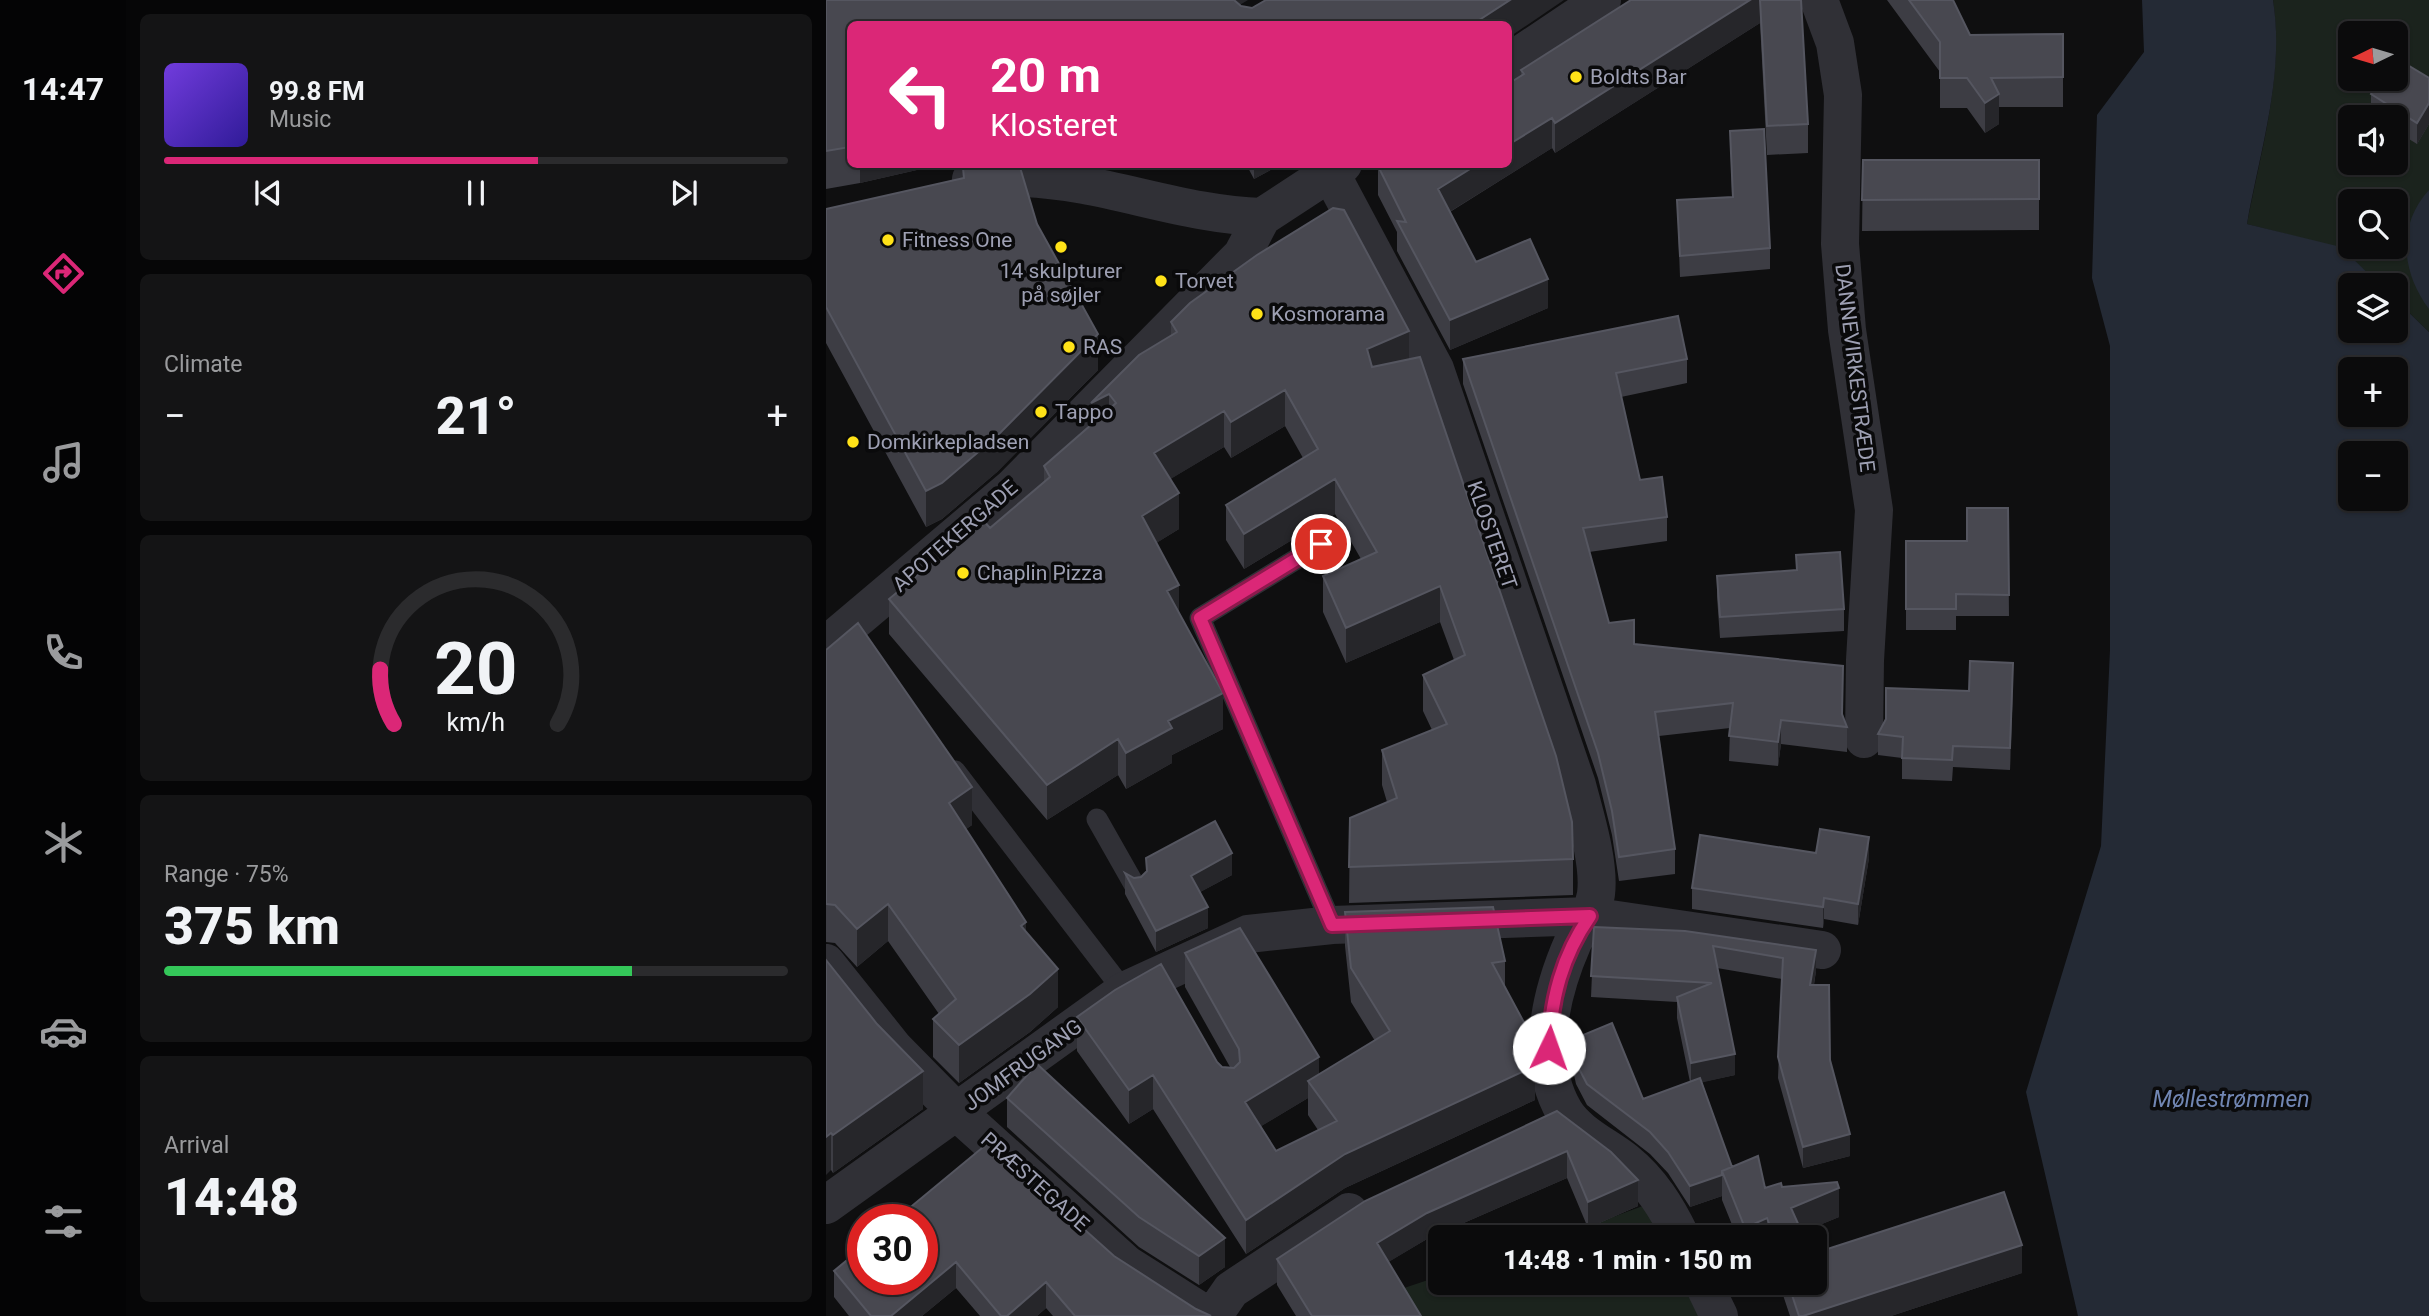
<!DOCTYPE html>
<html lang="en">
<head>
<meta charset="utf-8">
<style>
	:root { --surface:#0b0b0c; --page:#141415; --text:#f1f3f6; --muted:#9a9b9d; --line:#2b2b2d; --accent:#db2777 }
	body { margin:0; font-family:Roboto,sans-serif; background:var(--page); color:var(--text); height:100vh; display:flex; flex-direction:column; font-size:26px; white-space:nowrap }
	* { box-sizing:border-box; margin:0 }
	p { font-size:23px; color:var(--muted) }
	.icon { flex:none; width:38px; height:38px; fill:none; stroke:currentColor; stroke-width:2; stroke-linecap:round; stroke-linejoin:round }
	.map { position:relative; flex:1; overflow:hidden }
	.details { display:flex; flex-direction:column; gap:14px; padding:14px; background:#060607; width:700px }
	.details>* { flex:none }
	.top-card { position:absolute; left:21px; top:21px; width:665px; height:147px; border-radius:10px; box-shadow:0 2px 5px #0004,0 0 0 2px var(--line); background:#db2777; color:#fff; overflow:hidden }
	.needle { width:46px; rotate:265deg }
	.buttons { position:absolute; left:1512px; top:21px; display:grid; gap:14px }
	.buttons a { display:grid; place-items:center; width:70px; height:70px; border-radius:10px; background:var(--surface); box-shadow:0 2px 5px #0004,0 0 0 2px var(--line); font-size:35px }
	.speed { position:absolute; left:21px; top:1204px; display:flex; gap:14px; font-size:35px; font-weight:700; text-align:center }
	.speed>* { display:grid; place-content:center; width:91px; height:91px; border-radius:50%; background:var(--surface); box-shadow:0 2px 5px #0004,0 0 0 2px var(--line); line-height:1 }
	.speed .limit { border:10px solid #d22; background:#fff; color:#111 }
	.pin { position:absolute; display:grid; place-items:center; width:60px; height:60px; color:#fff; margin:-30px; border:4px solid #fff; border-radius:50%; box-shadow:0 2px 7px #0007 }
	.me { position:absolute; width:77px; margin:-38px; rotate:3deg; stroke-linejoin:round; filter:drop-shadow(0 0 5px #0008) }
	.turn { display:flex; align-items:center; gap:24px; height:147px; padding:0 28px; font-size:32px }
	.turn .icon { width:91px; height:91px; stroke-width:2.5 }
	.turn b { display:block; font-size:49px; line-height:60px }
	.big { font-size:52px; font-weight:800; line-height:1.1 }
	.details .card { flex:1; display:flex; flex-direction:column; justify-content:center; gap:10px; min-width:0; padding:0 24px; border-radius:10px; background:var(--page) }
	.details .dial { align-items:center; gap:0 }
	.dial svg { height:182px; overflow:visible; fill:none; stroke:var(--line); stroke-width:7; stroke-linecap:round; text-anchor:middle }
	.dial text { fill:var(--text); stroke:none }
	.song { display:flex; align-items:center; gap:21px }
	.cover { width:84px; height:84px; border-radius:10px; background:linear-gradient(135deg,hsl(260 70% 55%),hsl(250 70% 35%)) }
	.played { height:7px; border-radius:4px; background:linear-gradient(90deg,var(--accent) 60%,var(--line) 60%) }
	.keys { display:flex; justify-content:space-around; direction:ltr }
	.heat { display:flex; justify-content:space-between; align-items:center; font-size:38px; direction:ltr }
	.charge { height:10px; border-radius:5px; background:linear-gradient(90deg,#34c759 75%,var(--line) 0) }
	.trip { position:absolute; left:602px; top:1225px; width:399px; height:70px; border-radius:10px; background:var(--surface); box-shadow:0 2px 5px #0004,0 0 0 2px var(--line); font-weight:800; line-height:70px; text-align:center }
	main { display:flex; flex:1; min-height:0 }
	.menu { display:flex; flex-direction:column; width:126px; justify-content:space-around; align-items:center; background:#040405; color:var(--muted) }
	.menu .icon { width:49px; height:49px }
	.menu .active { color:var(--accent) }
	.menu b { font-size:32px; color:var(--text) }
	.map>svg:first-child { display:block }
	.green { fill:#1b231d; fill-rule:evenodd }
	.water { fill:#242a35; fill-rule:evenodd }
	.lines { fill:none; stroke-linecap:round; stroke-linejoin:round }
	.lane { stroke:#303036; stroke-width:21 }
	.street { stroke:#303036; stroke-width:38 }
	.wall { fill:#3d3d44; fill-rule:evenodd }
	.shaded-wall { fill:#26262a }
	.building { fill:#484850; stroke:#555660; stroke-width:2 }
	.route-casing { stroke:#8e194d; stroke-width:18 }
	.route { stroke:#db2777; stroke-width:12 }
	.poi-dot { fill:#ffe218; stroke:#0a0a0b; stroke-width:2.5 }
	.labels { text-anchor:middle; stroke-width:7; stroke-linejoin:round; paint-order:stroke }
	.poi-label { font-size:21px; fill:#9ea0b3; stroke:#0a0a0b; text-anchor:start }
	.street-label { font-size:21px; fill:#9ea0b3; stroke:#0a0a0b }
	.water-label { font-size:23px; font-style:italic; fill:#7186b3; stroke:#0a0a0b }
</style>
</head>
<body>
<main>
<nav class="menu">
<b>14:47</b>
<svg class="icon active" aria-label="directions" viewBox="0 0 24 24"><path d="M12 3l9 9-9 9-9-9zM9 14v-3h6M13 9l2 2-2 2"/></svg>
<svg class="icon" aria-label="music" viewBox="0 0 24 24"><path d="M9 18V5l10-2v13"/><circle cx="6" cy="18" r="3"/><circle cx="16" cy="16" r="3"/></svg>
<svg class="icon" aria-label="phone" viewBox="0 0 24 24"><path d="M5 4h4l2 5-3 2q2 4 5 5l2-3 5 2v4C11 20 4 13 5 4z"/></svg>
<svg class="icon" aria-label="climate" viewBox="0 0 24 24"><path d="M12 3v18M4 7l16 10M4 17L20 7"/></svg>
<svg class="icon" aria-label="car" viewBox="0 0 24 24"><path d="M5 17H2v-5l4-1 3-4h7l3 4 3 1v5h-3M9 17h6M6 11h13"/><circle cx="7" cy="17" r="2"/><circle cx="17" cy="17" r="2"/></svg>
<svg class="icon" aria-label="filters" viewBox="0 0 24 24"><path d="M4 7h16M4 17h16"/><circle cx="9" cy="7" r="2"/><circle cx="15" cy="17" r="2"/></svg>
</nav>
<section class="details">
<div class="card">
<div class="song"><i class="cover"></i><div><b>99.8 FM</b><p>Music</p></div></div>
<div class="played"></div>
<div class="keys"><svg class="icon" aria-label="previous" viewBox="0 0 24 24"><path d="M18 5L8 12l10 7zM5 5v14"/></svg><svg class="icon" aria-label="pause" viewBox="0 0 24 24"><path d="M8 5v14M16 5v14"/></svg><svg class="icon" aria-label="next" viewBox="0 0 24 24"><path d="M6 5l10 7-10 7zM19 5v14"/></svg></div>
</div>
<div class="card"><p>Climate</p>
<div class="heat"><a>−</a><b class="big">21°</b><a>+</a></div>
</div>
<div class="card dial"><svg viewBox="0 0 100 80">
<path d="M14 69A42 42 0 1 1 86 69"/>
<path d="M14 69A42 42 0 0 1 8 45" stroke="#db2777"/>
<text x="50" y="56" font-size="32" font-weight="700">20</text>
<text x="50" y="72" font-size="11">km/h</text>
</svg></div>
<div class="card"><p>Range · 75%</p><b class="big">375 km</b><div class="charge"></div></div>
<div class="card"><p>Arrival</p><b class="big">14:48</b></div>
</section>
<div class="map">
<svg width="1603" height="1316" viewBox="0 0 1603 1316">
	<rect width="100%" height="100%" fill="#0f0f10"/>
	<path class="green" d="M1447 0H1603V332L1570 300V285H1554L1515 248 1421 224C1435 150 1458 75 1447 0ZM1524 33H1570V79H1524ZM1524 117H1570V163H1524ZM1524 201H1570V247H1524Z
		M822 1204 837 1237H733Z
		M614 1276V1283H858L874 1316H521L569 1291Z"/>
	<path class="water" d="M1316 0H1447C1459 75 1434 150 1421 224L1515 247 1554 285H1524V331H1570V300L1603 332V1316H1252L1200 1092 1275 846 1284 650V346L1266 278 1271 115 1318 52ZM1524 369H1570V415H1524ZM1524 453H1570V499H1524Z
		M1603 190V309C1576 273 1570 226 1603 190Z"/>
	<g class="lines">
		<path class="lane" d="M495 544 374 618 506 925
			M129 771 298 991
			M271 819 309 886"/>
		<path class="street" d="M993 0 1009 43 1017 95 1014 244 1021 330 1048 510 1039 660 1038 739
			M682 63 776 0
			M504 172 609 369 751 785C759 816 774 863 770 894 767 914 755 925 747 942 725 992 708 1060 738 1111 751 1133 780 1146 799 1161 825 1182 841 1208 855 1237
			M145 179C163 175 180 177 198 178 279 181 355 215 436 217
			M436 217 517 164
			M0 645 186 488 416 255 436 217
			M0 963 68 1048 132 1113 300 1264 382 1316
			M0 1205 298 991 422 934 506 925 764 916 996 950
			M877 1283 893 1316
			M387 1316 405 1290 523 1212"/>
	</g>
	<path class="wall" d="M0 0 413 5 415 6 426 8 682 24H24V164H117L34 183 0 189Z
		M805 0H975L982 124V153L941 155 934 23 729 153 726 148 624 212 650 262 722 308 624 350 571 251V232L552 195V166L695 76V70Z
		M1061 0H1127L1144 35 1237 34V107H1173V124L1159 133 1141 108H1114V72Z
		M1603 78V124L1591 144 1570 131V117H1548L1545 116V94Z
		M904 131 944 248V269L854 277 851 200 906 197Z
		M1037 160H1213V230L1036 231Z
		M420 164H456L428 179Z
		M137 168 211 224 272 370 171 472 116 519 100 527 0 343V209L137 178Z
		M345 322 583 359 747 859V895L523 903 524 818 561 802 556 785V750L606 730 597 711V675L628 660 614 622 520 663 497 612V576L535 559 509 514 418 569 400 540V505L477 458 459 426 405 458 398 447 344 479 353 529 330 543 353 613 397 729 346 755V763L300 789 292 775 221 820 63 634V599L164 528 218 483V466L265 425V403L345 336Z
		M637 359H861V383L795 397 814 480 841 517V541L763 552 783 623 808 644 1016 715 1021 727V752L955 744 952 766 903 761 904 728 833 736 849 849V874L793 881 786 835 772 778 637 384Z
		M1182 508 1183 616H1130V630H1080V541H1141Z
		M970 555 1018 609V631L894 638 891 597V576L970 570Z
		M0 650 146 825 140 829 200 932 232 1007 204 1032 133 1083 107 1057V1019L113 1014 62 941 31 967 9 943 0 942Z
		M1187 685 1184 770 1127 767 1126 781 1076 779V758L1052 755V734L1143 691Z
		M990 853 1043 858 1032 925 998 919 997 928 866 909V888Z
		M299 873 308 878 406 875 374 892 382 928 330 952 299 894Z
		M519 912 679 961V987L709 1100 519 1188 420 1254 327 1109 303 1124 251 1051V1017L391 1062 396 1067H404L359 987V953L493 1074 549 1041 525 1002 519 946ZM482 1098V1115L492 1130 450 1151 435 1126Z
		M768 927 990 950V971L988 985 1024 1156 977 1168 952 1078 956 979 891 968 909 1075 876 1082 906 1167 939 1188 956 1187 1013 1217 976 1232 978 1237H911L896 1200V1196L864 1207 842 1173 824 1154 761 1105 750 1084 745 1061V1040L817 1099 864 1082 851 1018V1002L765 997Z
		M0 960 97 1109 7 1173 5 1170Z
		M181 1098 399 1267 373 1285 313 1247 181 1127Z
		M731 1111 812 1206 762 1228 741 1178 601 1239 562 1262 595 1316H470L451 1285V1259Z
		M96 1220 288 1256 370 1309 385 1316H227L220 1308 211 1316H154L130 1288 96 1316H23L8 1297V1271Z
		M1196 1273 1065 1316H964L953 1283H989Z"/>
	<path class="shaded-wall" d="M402 0H422L412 6Z
		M684 0H738L682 38V24H647Z
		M924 0H934V23L729 153V123Z
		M1173 94V124L1159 133V103Z
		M1603 103V124L1591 144V123Z
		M726 118V148L612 219V189L652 164H682V145Z
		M34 164H117L34 183Z
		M428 164H456L428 179Z
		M722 279V308L624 350V320Z
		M583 331V367L541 385V349Z
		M272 334V370L171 472 116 519 100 527V491Z
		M459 390V426L405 458V422Z
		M283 394V429L265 439V403Z
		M398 411V447L328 489V453Z
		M509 479V514L418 569V534Z
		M353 493V529L316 552V516Z
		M353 585V621L341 591Z
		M614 586V622L520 663V628Z
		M1187 663V685L1184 770V748Z
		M397 693V729L346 755V763L300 789V753L342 721Z
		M955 720V744L952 766V742Z
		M292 739V775L221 820V785Z
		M146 787V825L123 841V803Z
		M1043 837V858L1032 925V904Z
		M406 853V875L365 897V876Z
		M998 898V919L997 928V907Z
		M62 904V941L31 967V929Z
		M382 907V928L330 952V931Z
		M200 922V960L195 926Z
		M990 950V971L984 1006V985Z
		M232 969V1007L204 1032 133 1083V1045Z
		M909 1054V1075L865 1085V1063Z
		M493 1057V1091L482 1081V1098L419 1136V1102Z
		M709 1066V1100L519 1188 420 1254V1220L519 1154Z
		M97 1071V1109L7 1173V1135Z
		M327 1075V1109L303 1124V1090Z
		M5 1133V1170L0 1175V1137Z
		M1024 1134V1156L977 1168V1147Z
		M741 1151V1178L601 1239 551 1269V1243L601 1213Z
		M896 1175V1196L864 1207V1186Z
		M812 1180V1206L762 1228V1202Z
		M1013 1188V1217L965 1237V1208Z
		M941 1218V1237H919V1228Z
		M399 1238V1267L373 1285V1256Z
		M1196 1245V1273L1065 1316H977Z
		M130 1262V1288L96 1316H65Z
		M220 1282V1308L211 1316H181Z"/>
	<path class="building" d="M0 0H408L415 6 426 8 440 0H684L647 24H24V147L0 151Z
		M805 0H924L729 123 726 118 682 145V84L698 74 695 70Z
		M934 0H975L982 124 941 126Z
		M1083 0H1127L1144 35 1237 34V77L1165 78 1173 94 1159 103 1141 78H1114V42Z
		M1570 58 1603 78V103L1591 123 1545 94 1555 79H1570Z
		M938 129 944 248 854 256 851 200 907 197 904 131Z
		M1037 160H1213V199L1036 200Z
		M177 164H193L211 224 272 334 171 436 116 483 100 491 0 307V209L138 178 137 168Z
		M554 164H652L612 189 650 262 704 239 722 279 624 320 571 221 580 222 552 166Z
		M507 208 518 210 583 331 541 349 546 367 594 357 730 756 746 822 747 859 523 867 524 818 571 798 556 750 621 724 597 675 639 655 614 586 520 628 497 576 551 552 509 479 418 534 400 505 492 449 459 390 405 422 398 411 328 453 353 493 316 516 353 585 341 591 397 693 342 721 346 728 300 753 292 739 221 785 63 599 157 520 164 528 224 477 218 466 290 403 283 394 265 403 313 355 351 332 345 322 364 303 431 255Z
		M852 316 861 359 790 373 814 480 836 477 841 517 757 528 783 623 808 620V644L1017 666 1016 714 1021 727 955 720 952 742 903 736 907 703 829 712 849 849 793 857 786 811 772 753 637 359Z
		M1141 508H1182L1183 595 1130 594V609H1080V541H1141Z
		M1014 552 1018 609 894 617 891 576 971 570 970 555Z
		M32 623 146 787 123 803 200 922 195 926 232 969 204 994 133 1045 107 1019 130 999 62 904 31 929 9 905 0 904V650Z
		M1144 661 1187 663 1184 748 1127 746 1126 760 1076 758 1077 737 1052 734 1060 719V688L1143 691Z
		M389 821 406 853 365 876 382 907 330 931 299 873 308 878 315 877 321 871 320 858Z
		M994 829 1043 837 1032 904 998 898 997 907 866 888 874 835 990 853Z
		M667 907 679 961 666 963 701 1028 709 1066 519 1154 420 1220 327 1075 303 1090 251 1017 289 990 335 964 391 1062 396 1067 408 1068 414 1062 413 1049 359 953 414 928 493 1057 419 1102 450 1151 511 1121 482 1081 564 1031 525 968 519 912Z
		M768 927 859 931 990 950 984 985H1003L1004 1060 1024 1134 977 1147 952 1057 957 958 887 946 909 1054 865 1063 851 997 886 983 765 976Z
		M0 960 51 1024 97 1071 7 1135 5 1133 0 1137Z
		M786 1023 817 1099 874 1078 906 1167 896 1171V1175L864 1186 842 1152 824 1132 761 1084 750 1063 745 1040Z
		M211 1064 399 1238 373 1256 313 1217 181 1098Z
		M731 1111 785 1152 812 1180 762 1202 741 1151 601 1213 551 1243 595 1316H486L451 1259 539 1201Z
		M162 1143 288 1256 370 1309 385 1316H249L220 1282 181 1316H175L130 1262 65 1316H45L8 1271 37 1247V1279H96V1220H69Z
		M932 1156 939 1188 955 1183 956 1187 1011 1182 1013 1188 965 1208 978 1237H948L941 1218 919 1228 896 1171Z
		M1178 1192 1196 1245 977 1316H973L962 1283H989V1253Z"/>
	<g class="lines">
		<defs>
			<path id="route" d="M495 544 374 618 506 925 764 916C736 956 725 999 723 1048"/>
		</defs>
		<use href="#route" class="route-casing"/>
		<use href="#route" class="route"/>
	</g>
	<g class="poi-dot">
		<circle cx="750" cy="77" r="7"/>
		<circle cx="62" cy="240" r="7"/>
		<circle cx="235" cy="247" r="7"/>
		<circle cx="335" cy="281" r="7"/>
		<circle cx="431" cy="314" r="7"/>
		<circle cx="243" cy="347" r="7"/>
		<circle cx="215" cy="412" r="7"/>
		<circle cx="27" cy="442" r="7"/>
		<circle cx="137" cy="573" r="7"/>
	</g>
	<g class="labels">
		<g class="poi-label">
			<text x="764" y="84">Boldts Bar</text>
			<text x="76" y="247">Fitness One</text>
			<text x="235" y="278" text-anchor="middle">14 skulpturer<tspan x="235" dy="24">på søjler</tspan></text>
			<text x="349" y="288">Torvet</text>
			<text x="445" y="321">Kosmorama</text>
			<text x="257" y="354">RAS</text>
			<text x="229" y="419">Tappo</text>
			<text x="41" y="449">Domkirkepladsen</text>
			<text x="151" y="580">Chaplin Pizza</text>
		</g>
		<g class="street-label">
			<text transform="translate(1029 368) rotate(83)" y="7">DANNEVIRKESTRÆDE</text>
			<text transform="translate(666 535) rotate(71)" y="7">KLOSTERET</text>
			<text transform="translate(129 536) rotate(-41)" y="7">APOTEKERGADE</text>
			<text transform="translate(197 1065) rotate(-36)" y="7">JOMFRUGANG</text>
			<text transform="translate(209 1182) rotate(42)" y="7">PRÆSTEGADE</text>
		</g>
		<g class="water-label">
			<text x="1405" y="1107">Møllestrømmen</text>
		</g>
	</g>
</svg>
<div class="buttons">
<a><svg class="needle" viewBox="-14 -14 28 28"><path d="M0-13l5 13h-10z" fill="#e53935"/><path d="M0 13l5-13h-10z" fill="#9a9b9d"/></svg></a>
<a><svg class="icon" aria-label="sound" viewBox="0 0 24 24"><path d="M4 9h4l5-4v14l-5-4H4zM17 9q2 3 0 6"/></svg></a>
<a><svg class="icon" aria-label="search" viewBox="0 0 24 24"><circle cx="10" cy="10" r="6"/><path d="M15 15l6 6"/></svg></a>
<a><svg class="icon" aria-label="layers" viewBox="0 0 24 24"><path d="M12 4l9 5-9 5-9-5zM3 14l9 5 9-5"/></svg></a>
<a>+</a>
<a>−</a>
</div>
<div class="speed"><div class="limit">30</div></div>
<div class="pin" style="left:495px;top:544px;background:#d93025"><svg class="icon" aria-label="arrive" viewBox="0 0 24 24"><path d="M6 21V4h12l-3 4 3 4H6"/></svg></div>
<svg class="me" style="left:723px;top:1048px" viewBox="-20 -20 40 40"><circle r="19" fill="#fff"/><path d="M0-13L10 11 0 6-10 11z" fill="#db2777"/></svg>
<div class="trip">14:48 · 1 min · 150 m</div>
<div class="top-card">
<div class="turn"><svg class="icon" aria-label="left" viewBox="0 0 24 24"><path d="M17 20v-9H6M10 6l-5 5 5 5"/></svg><div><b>20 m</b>Klosteret</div></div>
</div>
</div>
</main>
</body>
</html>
